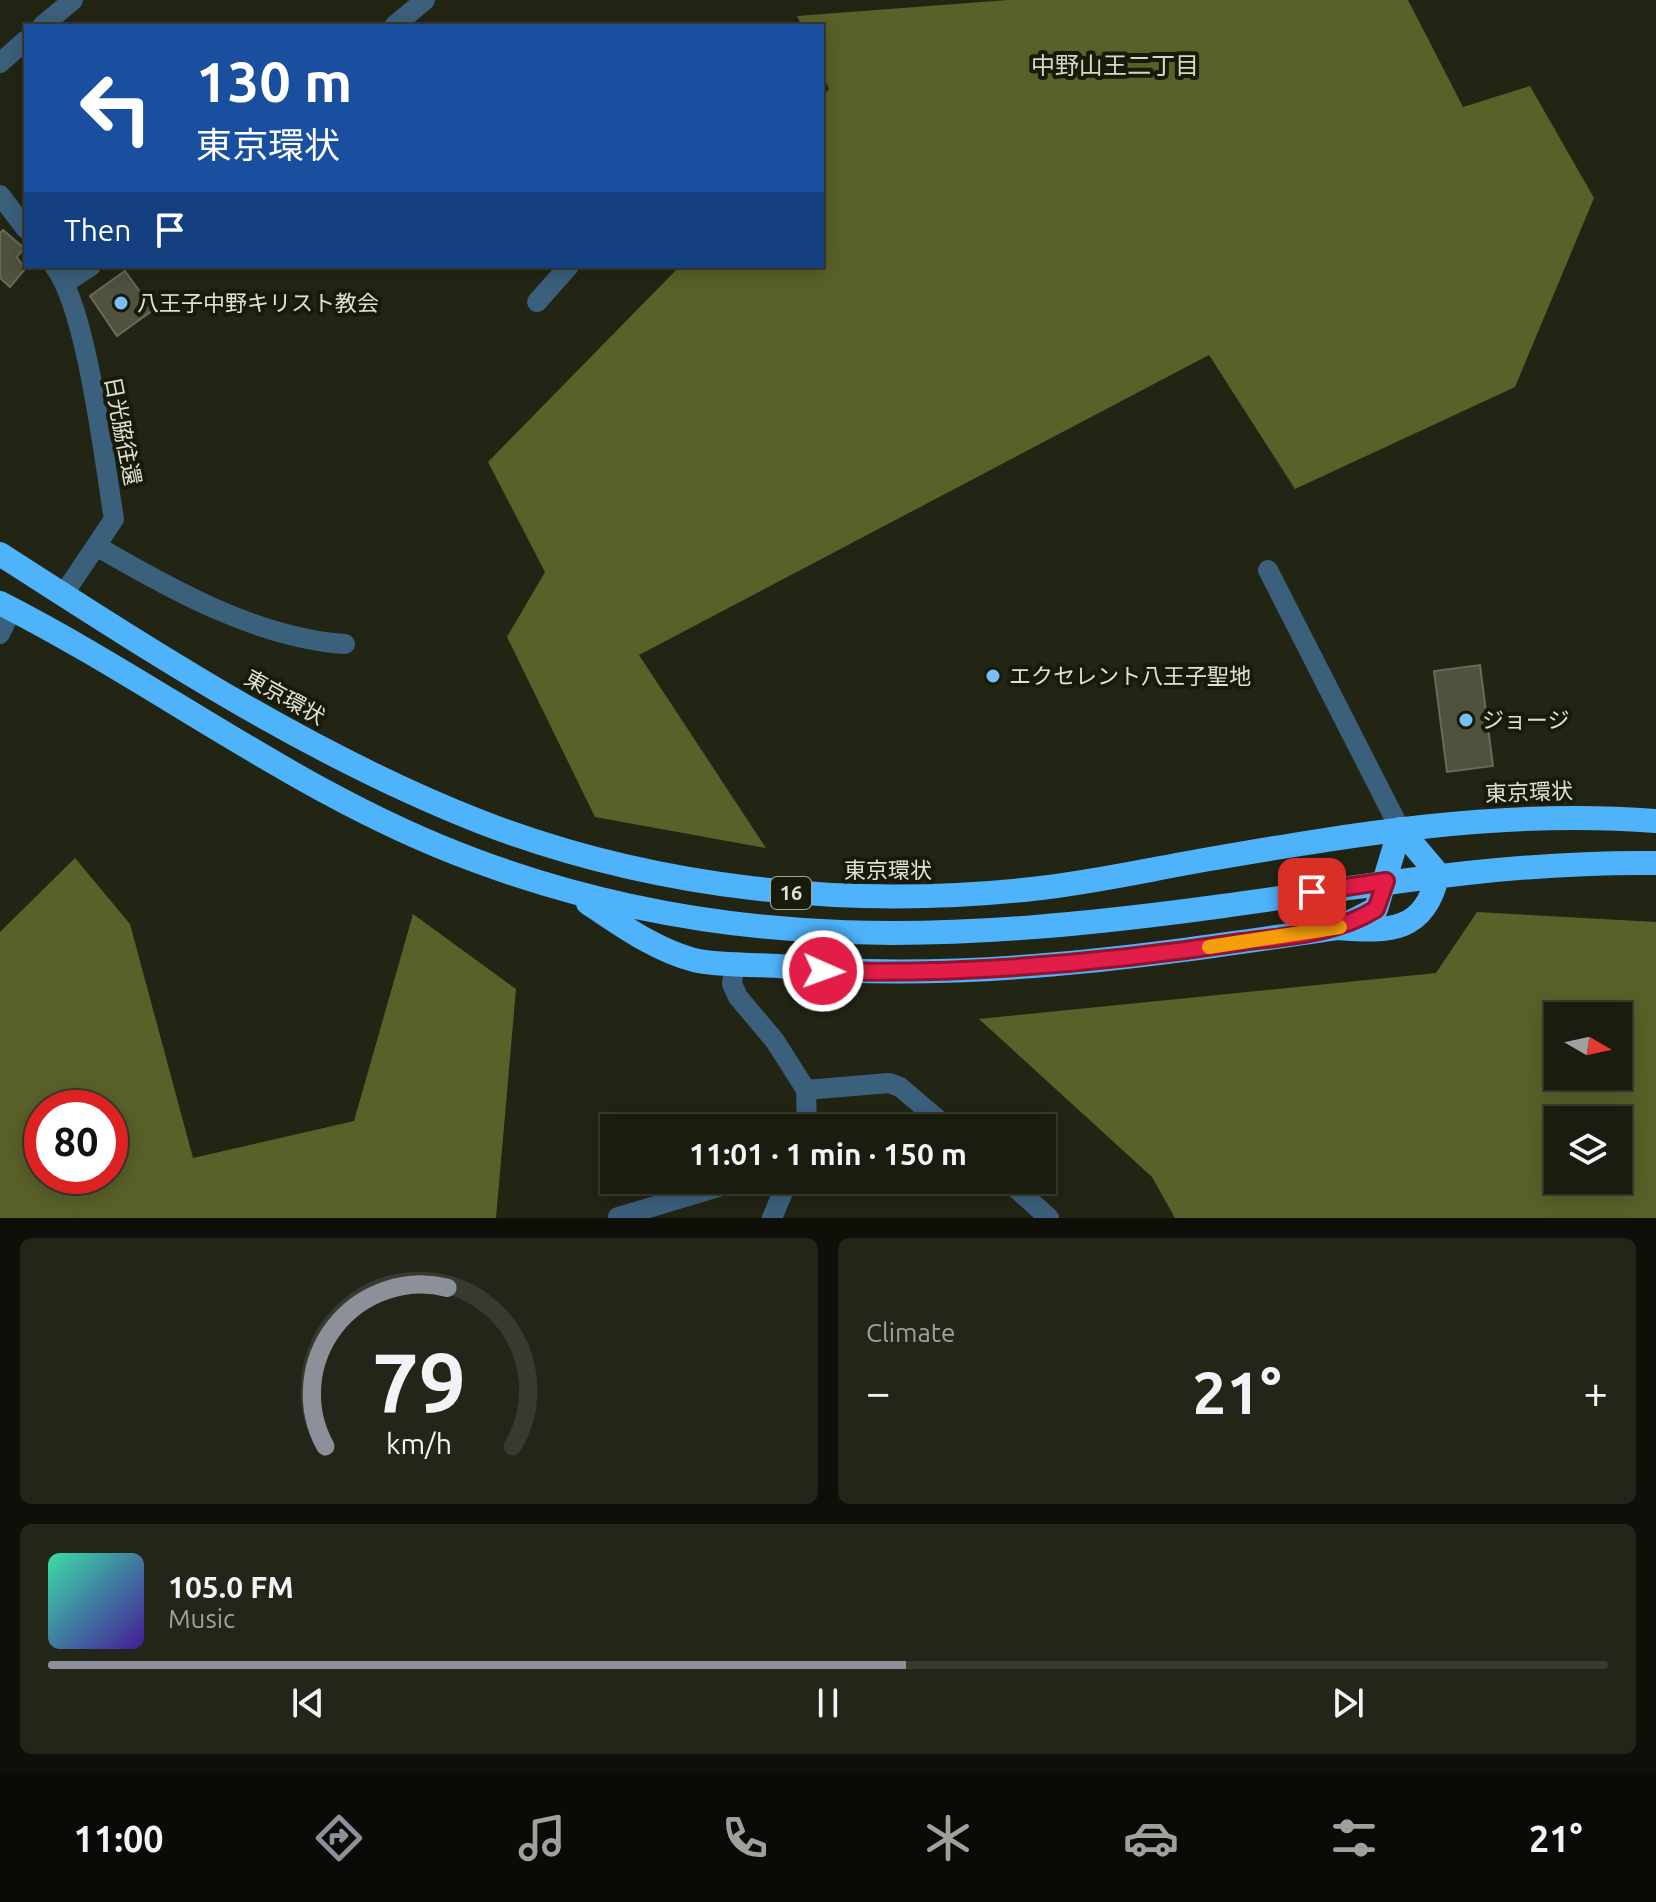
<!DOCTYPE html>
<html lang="en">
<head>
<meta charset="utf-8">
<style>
	:root { --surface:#1a1c0f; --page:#232518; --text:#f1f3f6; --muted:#9fa19e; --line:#383a2f; --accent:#8c9099 }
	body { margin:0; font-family:Ubuntu,"Noto Sans JP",sans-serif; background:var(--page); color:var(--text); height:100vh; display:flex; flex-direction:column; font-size:30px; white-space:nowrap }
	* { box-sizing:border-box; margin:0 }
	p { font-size:26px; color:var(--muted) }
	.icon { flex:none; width:44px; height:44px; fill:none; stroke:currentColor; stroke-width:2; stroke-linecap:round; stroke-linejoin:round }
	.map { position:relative; height:1218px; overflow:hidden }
	.drawer { display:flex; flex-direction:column; gap:20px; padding:20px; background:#0e0f08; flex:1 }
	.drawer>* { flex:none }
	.top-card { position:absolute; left:24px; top:24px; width:800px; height:244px; border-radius:0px; box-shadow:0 4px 20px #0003,0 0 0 2px var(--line); background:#1a4fa0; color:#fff; overflow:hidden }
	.needle { width:52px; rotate:99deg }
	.tools { position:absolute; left:1544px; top:1002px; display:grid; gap:16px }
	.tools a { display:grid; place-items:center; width:88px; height:88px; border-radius:0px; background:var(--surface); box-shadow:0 4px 20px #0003,0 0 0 2px var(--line); font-size:40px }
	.speed { position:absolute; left:24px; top:1090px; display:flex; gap:16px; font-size:40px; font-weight:700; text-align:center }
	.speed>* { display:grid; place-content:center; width:104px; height:104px; border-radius:50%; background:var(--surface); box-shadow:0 4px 20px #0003,0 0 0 2px var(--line); line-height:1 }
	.speed .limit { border:12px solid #d22; background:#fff; color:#111 }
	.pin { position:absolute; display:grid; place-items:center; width:68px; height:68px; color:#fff; margin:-34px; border-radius:16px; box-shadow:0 4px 12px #0006 }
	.me { position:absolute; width:88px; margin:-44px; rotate:92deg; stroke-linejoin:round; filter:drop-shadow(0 0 6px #0008) }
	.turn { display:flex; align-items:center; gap:28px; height:168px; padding:0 40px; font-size:36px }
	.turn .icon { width:104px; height:104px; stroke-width:2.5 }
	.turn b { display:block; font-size:56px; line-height:68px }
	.then { display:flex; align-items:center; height:76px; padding:0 40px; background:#0003; gap:16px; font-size:30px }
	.big { font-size:60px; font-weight:700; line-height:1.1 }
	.drawer .card { flex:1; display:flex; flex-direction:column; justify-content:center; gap:12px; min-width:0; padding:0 28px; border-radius:12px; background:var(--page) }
	.drawer .dial { align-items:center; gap:0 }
	.dial svg { height:208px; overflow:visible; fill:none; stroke:var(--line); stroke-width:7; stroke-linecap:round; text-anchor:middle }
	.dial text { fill:var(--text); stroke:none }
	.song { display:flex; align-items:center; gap:24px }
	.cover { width:96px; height:96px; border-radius:12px; background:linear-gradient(135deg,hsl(160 70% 55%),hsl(260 70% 35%)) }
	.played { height:8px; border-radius:4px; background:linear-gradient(90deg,var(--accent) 55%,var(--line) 55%) }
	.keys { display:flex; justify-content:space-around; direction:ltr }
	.heat { display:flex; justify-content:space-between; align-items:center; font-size:44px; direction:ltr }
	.drawer .tiles { flex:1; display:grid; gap:20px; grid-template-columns:1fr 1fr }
	.card:last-child { grid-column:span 2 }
	.trip { position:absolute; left:600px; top:1114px; width:456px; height:80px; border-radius:0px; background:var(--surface); box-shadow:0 4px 20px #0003,0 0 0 2px var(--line); font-weight:700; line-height:80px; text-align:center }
	.menu { display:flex; height:128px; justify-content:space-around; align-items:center; background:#0a0b06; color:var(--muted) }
	.menu .icon { width:56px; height:56px }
	.menu .selected { color:var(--accent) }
	.menu b { font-size:36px; color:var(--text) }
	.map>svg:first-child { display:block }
	.forest { fill:#596028; fill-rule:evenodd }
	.building { fill:#4f523f; stroke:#676b57; stroke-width:2 }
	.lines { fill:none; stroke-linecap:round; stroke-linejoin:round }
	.minor { stroke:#3b607c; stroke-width:20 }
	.highway { stroke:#4eb3fa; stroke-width:24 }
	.route-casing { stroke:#92132f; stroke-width:20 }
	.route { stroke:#e11d48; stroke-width:14 }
	.slow { stroke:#f59e0b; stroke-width:14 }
	.poi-dot { fill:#77bff7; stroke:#191b0a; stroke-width:3 }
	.labels { text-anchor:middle; stroke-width:8; stroke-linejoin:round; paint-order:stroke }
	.shield { fill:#191b0a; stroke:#a4a699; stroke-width:2 }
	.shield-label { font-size:20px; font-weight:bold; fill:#dfe1d6 }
	.poi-label { font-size:22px; fill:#dfe1d6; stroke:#191b0a; text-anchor:start }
	.street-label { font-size:22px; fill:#dfe1d6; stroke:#191b0a }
	.neighbourhood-label { font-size:24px; fill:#d4d8c2; stroke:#191b0a }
</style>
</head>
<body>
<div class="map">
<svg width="1656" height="1218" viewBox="0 0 1656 1218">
	<rect width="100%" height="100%" fill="#222514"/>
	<path class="forest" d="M1008 0H1408L1463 107 1530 86 1594 198 1515 387 1295 489 1209 355 639 655 766 848 595 817 507 637 545 572 488 462 680 266H822V97L829 89 822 73V26H802L797 16Z
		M75 858 130 924 193 1158 354 1121 413 914 516 989 496 1218H0V932ZM110 1108V1176H42V1108Z
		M1477 912 1656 922V1218H1175L1152 1177 979 1019 1436 973ZM1558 1016H1618V1076H1558ZM1558 1120H1618V1180H1558Z"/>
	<path class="building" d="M3 230 24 248 17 257 25 269 10 287 0 278V233Z
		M125 271 153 310 117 336 90 296Z
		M1480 665 1493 766 1447 772 1434 671Z"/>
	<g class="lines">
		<path class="minor" d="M42 26 73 0
			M394 26 425 0
			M0 63 26 40
			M0 195 26 229
			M54 266C87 308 104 460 114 519L63 595
			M66 282 91 266
			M537 302 569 266
			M98 547C172 590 258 638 345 644
			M1268 570 1400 829
			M0 634 12 609
			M735 962 732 984 738 997 775 1041 806 1090 807 1128
			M806 1090 889 1083 900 1087 948 1128
			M1007 1180 1049 1218
			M618 1217 742 1180
			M772 1218 788 1180"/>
		<path class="highway" d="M0 554C154 653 310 755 481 822 655 889 847 909 1032 889 1090 883 1147 870 1204 860 1354 834 1503 809 1656 821
			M0 603C161 685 303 797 474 860 729 955 959 942 1223 906 1368 886 1509 861 1656 863
			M588 903C620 924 655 950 694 960 720 966 751 964 778 966 965 984 1154 955 1338 928 1391 932 1425 932 1438 874L1400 829
			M1342 926 1376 909 1400 829"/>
	</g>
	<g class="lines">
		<defs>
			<path id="route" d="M823 971C963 975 1104 963 1242 942 1287 936 1336 934 1376 909L1386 881 1312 892"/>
		</defs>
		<use href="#route" class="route-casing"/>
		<use href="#route" class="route"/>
		<path class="slow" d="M1209 947 1340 927"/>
	</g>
	<g class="poi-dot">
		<circle cx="121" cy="303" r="8"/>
		<circle cx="993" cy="676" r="8"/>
		<circle cx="1466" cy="720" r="8"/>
	</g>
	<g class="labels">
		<rect class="shield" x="771" y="877" width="40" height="32" rx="6"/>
		<g class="shield-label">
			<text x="791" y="900">16</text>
		</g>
		<g class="poi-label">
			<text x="137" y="311">八王子中野キリスト教会</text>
			<text x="1009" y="684">エクセレント八王子聖地</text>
			<text x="1482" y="728">ジョージ</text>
		</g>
		<g class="street-label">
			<text transform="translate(123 431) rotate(79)" y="8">日光脇往還</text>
			<text transform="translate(285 697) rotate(29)" y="8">東京環状</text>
			<text transform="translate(1529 792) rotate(-2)" y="8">東京環状</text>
			<text x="888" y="878">東京環状</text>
		</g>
		<g class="neighbourhood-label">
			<text x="1115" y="74">中野山王二丁目</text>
		</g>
	</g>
</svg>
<div class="tools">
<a><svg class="needle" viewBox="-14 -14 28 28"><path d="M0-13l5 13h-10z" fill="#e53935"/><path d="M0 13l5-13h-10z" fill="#9fa19e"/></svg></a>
<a><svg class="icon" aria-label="layers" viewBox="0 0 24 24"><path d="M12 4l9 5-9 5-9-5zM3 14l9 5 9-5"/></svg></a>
</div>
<div class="speed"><div class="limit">80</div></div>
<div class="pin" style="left:1312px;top:892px;background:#d93025"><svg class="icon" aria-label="arrive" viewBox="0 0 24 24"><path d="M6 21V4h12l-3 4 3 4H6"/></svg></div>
<svg class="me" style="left:823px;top:971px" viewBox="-20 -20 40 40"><circle r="17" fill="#e11d48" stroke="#fff" stroke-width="3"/><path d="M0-11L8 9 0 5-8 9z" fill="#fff"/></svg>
<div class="trip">11:01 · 1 min · 150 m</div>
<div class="top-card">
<div class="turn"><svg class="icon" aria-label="left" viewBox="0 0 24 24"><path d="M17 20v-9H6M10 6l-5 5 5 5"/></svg><div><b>130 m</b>東京環状</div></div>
<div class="then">Then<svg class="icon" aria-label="arrive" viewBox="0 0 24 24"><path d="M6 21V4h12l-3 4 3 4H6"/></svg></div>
</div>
</div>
<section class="drawer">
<div class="tiles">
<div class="card dial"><svg viewBox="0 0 100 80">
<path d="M14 69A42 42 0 1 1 86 69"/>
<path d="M14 69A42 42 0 0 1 61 8" stroke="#8c9099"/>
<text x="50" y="56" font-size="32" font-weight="700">79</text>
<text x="50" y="72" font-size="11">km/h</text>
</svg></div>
<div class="card"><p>Climate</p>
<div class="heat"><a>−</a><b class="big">21°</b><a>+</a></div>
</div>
<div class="card">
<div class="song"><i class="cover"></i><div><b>105.0 FM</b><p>Music</p></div></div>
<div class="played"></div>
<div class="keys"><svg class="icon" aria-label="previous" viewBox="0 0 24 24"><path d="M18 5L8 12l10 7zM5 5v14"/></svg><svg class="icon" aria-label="pause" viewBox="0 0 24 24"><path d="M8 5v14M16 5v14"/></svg><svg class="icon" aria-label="next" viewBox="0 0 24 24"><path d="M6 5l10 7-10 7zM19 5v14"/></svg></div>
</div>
</div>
</section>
<nav class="menu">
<b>11:00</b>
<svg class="icon selected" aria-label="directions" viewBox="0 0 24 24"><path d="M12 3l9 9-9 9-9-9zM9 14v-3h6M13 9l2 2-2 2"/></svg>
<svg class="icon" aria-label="music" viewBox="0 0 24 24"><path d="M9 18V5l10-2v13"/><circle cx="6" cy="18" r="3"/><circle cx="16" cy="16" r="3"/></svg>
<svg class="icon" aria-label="phone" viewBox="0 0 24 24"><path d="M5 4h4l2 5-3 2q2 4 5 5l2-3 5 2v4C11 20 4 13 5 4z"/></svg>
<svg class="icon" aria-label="climate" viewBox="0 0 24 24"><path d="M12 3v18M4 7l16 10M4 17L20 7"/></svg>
<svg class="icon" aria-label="car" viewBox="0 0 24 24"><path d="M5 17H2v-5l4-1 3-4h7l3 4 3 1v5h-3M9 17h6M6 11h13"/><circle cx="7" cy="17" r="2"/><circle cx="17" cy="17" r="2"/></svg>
<svg class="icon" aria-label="filters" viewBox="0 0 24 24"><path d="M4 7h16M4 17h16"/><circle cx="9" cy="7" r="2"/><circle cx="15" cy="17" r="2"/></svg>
<b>21°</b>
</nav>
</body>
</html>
